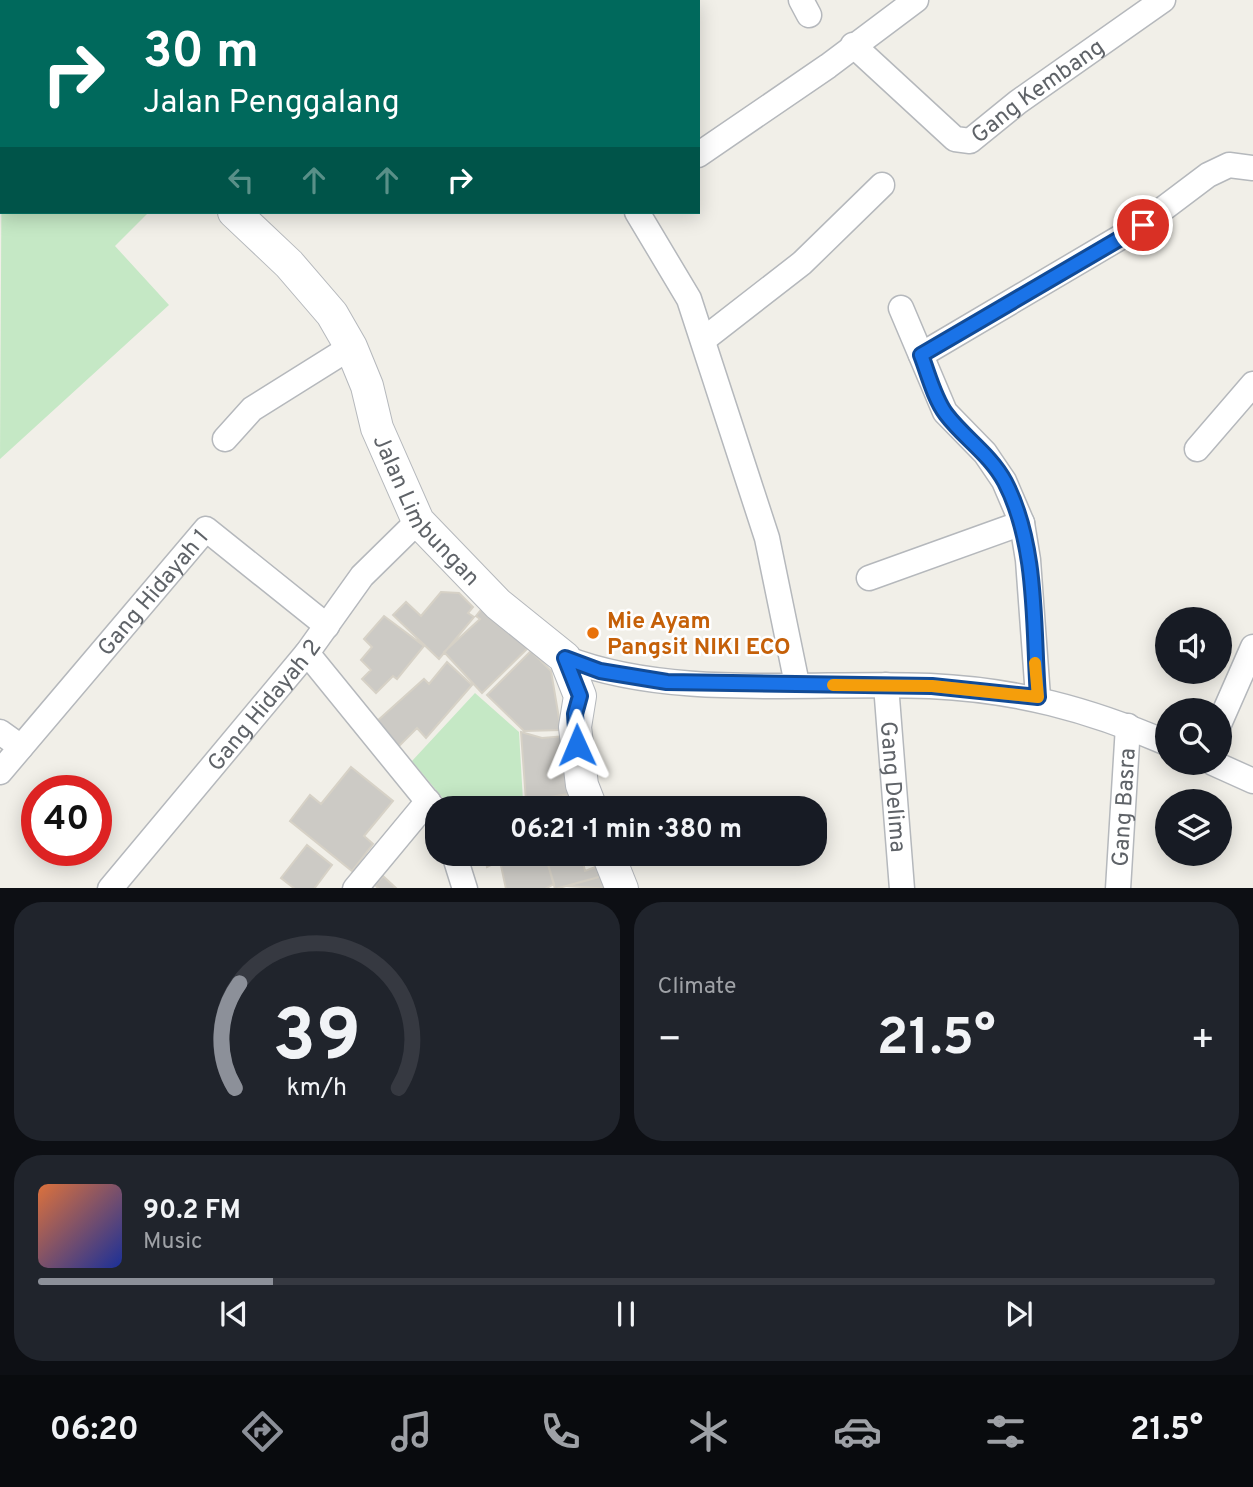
<!DOCTYPE html>
<html lang="en">
<head>
<meta charset="utf-8">
<style>
	:root { --surface:#171b24; --page:#20242c; --text:#f1f3f6; --muted:#9ea1a6; --line:#363941; --accent:#8c9099 }
	body { margin:0; font-family:Overpass,sans-serif; background:var(--page); color:var(--text); height:100vh; display:flex; flex-direction:column; font-size:26px; white-space:nowrap }
	* { box-sizing:border-box; margin:0 }
	p { font-size:23px; color:var(--muted) }
	.icon { flex:none; width:38px; height:38px; fill:none; stroke:currentColor; stroke-width:2; stroke-linecap:round; stroke-linejoin:round }
	.map { position:relative; height:888px; overflow:hidden }
	.side { display:flex; flex-direction:column; gap:14px; padding:14px; background:#0d0f14; flex:1 }
	.side>* { flex:none }
	.guide { position:absolute; left:0px; top:0px; width:700px; height:214px; box-shadow:0 4px 18px #0003; background:#00695c; color:#fff; overflow:hidden }
	.tools { position:absolute; left:1155px; top:607px; display:grid; gap:14px }
	.tools a { display:grid; place-items:center; width:77px; height:77px; border-radius:50%; background:var(--surface); box-shadow:0 4px 18px #0003; font-size:35px }
	.speed { position:absolute; left:21px; top:775px; display:flex; gap:14px; font-size:35px; font-weight:700; text-align:center }
	.speed>* { display:grid; place-content:center; width:91px; height:91px; border-radius:50%; background:var(--surface); box-shadow:0 4px 18px #0003; line-height:1 }
	.speed .limit { border:10px solid #d22; background:#fff; color:#111 }
	.pin { position:absolute; display:grid; place-items:center; width:60px; height:60px; color:#fff; margin:-30px; border:4px solid #fff; border-radius:50%; box-shadow:0 2px 7px #0007 }
	.me { position:absolute; width:77px; margin:-38px; rotate:359deg; stroke-linejoin:round; filter:drop-shadow(0 0 5px #0008) }
	.turn { display:flex; align-items:center; gap:24px; height:147px; padding:0 28px; font-size:32px }
	.turn .icon { width:91px; height:91px; stroke-width:2.5 }
	.turn b { display:block; font-size:49px; line-height:60px }
	.lanes { display:flex; align-items:center; height:66px; padding:0 28px; background:#0003; justify-content:center; gap:35px; direction:ltr }
	.lanes .off { opacity:.35 }
	.big { font-size:52px; font-weight:700; line-height:1.1 }
	.side .card { flex:1; display:flex; flex-direction:column; justify-content:center; gap:10px; min-width:0; padding:0 24px; border-radius:28px; background:var(--page) }
	.side .dial { align-items:center; gap:0 }
	.dial svg { height:182px; overflow:visible; fill:none; stroke:var(--line); stroke-width:7; stroke-linecap:round; text-anchor:middle }
	.dial text { fill:var(--text); stroke:none }
	.song { display:flex; align-items:center; gap:21px }
	.cover { width:84px; height:84px; border-radius:10px; background:linear-gradient(135deg,hsl(20 70% 55%),hsl(230 70% 35%)) }
	.played { height:7px; border-radius:4px; background:linear-gradient(90deg,var(--accent) 20%,var(--line) 20%) }
	.keys { display:flex; justify-content:space-around; direction:ltr }
	.heat { display:flex; justify-content:space-between; align-items:center; font-size:38px; direction:ltr }
	.side .tiles { flex:1; display:grid; gap:14px; grid-template-columns:1fr 1fr }
	.card:last-child { grid-column:span 2 }
	.trip { position:absolute; left:425px; top:796px; width:402px; height:70px; border-radius:28px; background:var(--surface); box-shadow:0 4px 18px #0003; font-weight:700; line-height:70px; text-align:center }
	.menu { display:flex; height:112px; justify-content:space-around; align-items:center; background:#090b0e; color:var(--muted) }
	.menu .icon { width:49px; height:49px }
	.menu .current { color:var(--accent) }
	.menu b { font-size:32px; color:var(--text) }
	.map>svg:first-child { display:block }
	.green { fill:#c5e8c5 }
	.building { fill:#cccac5; stroke:#d6d1c6; stroke-width:2 }
	.lines { fill:none; stroke-linecap:round; stroke-linejoin:round }
	.minor-casing { stroke:#b5b8bc; stroke-width:27 }
	.tertiary-casing { stroke:#b5b8bc; stroke-width:34 }
	.path { stroke:#9cc7a9; stroke-width:3.5; stroke-dasharray:7 3.5; stroke-linecap:butt }
	.minor { stroke:#fff; stroke-width:24 }
	.tertiary { stroke:#fff; stroke-width:32 }
	.route-casing { stroke:#114b97; stroke-width:18 }
	.route { stroke:#1a73e8; stroke-width:12 }
	.slow { stroke:#f59e0b; stroke-width:12 }
	.food-dot { fill:#e8710a; stroke:#fff; stroke-width:2.5 }
	.labels { text-anchor:middle; stroke-width:5; stroke-linejoin:round; paint-order:stroke }
	.street-label { font-size:23px; fill:#5f6368; stroke:#fff }
	.food-label { font-size:23px; font-weight:bold; fill:#c56008; stroke:#fff; text-anchor:start }
</style>
</head>
<body>
<div class="map">
<svg width="1253" height="889" viewBox="0 0 1253 889">
	<rect width="100%" height="100%" fill="#f1efe8"/>
	<path class="green" d="M2 98V212H149L115 246 169 305 0 459Z
		M475 693 519 732 523 801 509 808H451L412 761Z"/>
	<path class="building" d="M441 592 459 593 473 607 468 613 474 617 439 659 393 615 406 602 421 616Z
		M488 601 532 644 482 693 444 652 480 619 476 616Z
		M384 616 424 646 397 679 393 676 376 693 362 679 371 670 361 660 372 647 364 639Z
		M531 651 551 671 561 730 524 731 487 695Z
		M447 662 472 685 426 738 417 728 399 746 376 722 424 679 429 684Z
		M521 732 542 738 565 736 568 794 526 801Z
		M351 767 393 801 364 836 373 844 352 871 290 821 310 795 321 804Z
		M568 796 580 808H531L530 803Z
		M307 845 332 865 314 889H295L281 878Z
		M485 854H514L487 867Z
		M514 854H545L554 884 545 889H506L500 861Z
		M545 854H581L585 871 603 864 606 875 555 889Z
		M606 875 611 889 567 886Z
		M383 876 397 889H379L375 885Z"/>
	<g class="lines">
		<defs>
			<g id="minor">
				<path d="M523 0 524 2"/>
				<path d="M801 0 809 15"/>
				<path id="s1" d="M853 45 955 139 970 141 1018 102 1163 0"/>
				<path d="M0 61 2 59"/>
				<path d="M698 155 828 66 916 0"/>
				<path d="M637 212 689 299 767 538 797 684"/>
				<path d="M901 308 945 412 985 453 1004 481 1022 523 1028 560 1038 697"/>
				<path d="M703 340 802 263 882 185"/>
				<path d="M921 355 1143 224 1208 175 1229 165 1253 168"/>
				<path d="M225 439 252 409 351 347"/>
				<path d="M1197 449 1253 384"/>
				<path d="M869 578 1022 523"/>
				<path d="M307 653 438 814"/>
				<path d="M565 658C671 700 816 681 930 686 1016 690 1088 709 1167 743"/>
				<path id="s2" d="M886 685 902 889"/>
				<path d="M1220 722 1253 647"/>
				<path d="M0 732 21 747"/>
				<path d="M1213 763 1253 781"/>
				<path id="s3" d="M0 772 206 529 327 626"/>
				<path d="M454 854 465 889"/>
				<path id="s4" d="M110 889 307 653 362 576 418 521"/>
				<path d="M355 889 428 801"/>
				<path id="s5" d="M1118 889 1128 726"/>
			</g>
			<g id="tertiary">
				<path d="M19 0 21 2"/>
				<path id="s6" d="M234 212 289 264 332 314 351 347 367 386 377 428 418 521 498 604 565 658 580 696 575 727 582 785 591 808"/>
				<path d="M608 854 622 889"/>
			</g>
		</defs>
		<use href="#minor" class="minor-casing"/>
		<use href="#tertiary" class="tertiary-casing"/>
		<path class="path" d="M449 2 451 0"/>
		<use href="#minor" class="minor"/>
		<use href="#tertiary" class="tertiary"/>
	</g>
	<g class="lines">
		<defs>
			<path id="route" d="M577 745 575 714 580 696 565 658 600 671 667 682 932 686 1038 697C1033 627 1038 546 1005 482 990 454 964 438 946 414 934 398 928 373 921 355L1143 225"/>
		</defs>
		<use href="#route" class="route-casing"/>
		<use href="#route" class="route"/>
		<path class="slow" d="M833 685 932 686 1038 697 1035 663"/>
	</g>
	<circle class="food-dot" cx="593" cy="633" r="7"/>
	<g class="labels">
		<g class="street-label">
			<text dy="8" stroke="none"><textPath href="#s1" startOffset="238">Gang Kembang</textPath></text>
			<text dy="8" stroke="none"><textPath href="#s6" startOffset="362">Jalan Limbungan</textPath></text>
			<text dy="8" stroke="none"><textPath href="#s3" startOffset="236">Gang Hidayah 1</textPath></text>
			<text dy="8" stroke="none"><textPath href="#s4" startOffset="240">Gang Hidayah 2</textPath></text>
			<text dy="8" stroke="none"><textPath href="#s2" startOffset="102">Gang Delima</textPath></text>
			<text dy="8" stroke="none"><textPath href="#s5" startOffset="82">Gang Basra</textPath></text>
		</g>
		<g class="food-label">
			<text x="607" y="628">Mie Ayam<tspan x="607" dy="26">Pangsit NIKI ECO</tspan></text>
		</g>
	</g>
</svg>
<div class="tools">
<a><svg class="icon" aria-label="sound" viewBox="0 0 24 24"><path d="M4 9h4l5-4v14l-5-4H4zM17 9q2 3 0 6"/></svg></a>
<a><svg class="icon" aria-label="search" viewBox="0 0 24 24"><circle cx="10" cy="10" r="6"/><path d="M15 15l6 6"/></svg></a>
<a><svg class="icon" aria-label="layers" viewBox="0 0 24 24"><path d="M12 4l9 5-9 5-9-5zM3 14l9 5 9-5"/></svg></a>
</div>
<div class="speed"><div class="limit">40</div></div>
<div class="pin" style="left:1143px;top:225px;background:#d93025"><svg class="icon" aria-label="arrive" viewBox="0 0 24 24"><path d="M6 21V4h12l-3 4 3 4H6"/></svg></div>
<svg class="me" style="left:577px;top:745px" viewBox="-20 -20 40 40"><path d="M0-17L14 15 0 8-14 15z" fill="#1a73e8" stroke="#fff" stroke-width="4"/></svg>
<div class="trip">06:21 · 1 min · 380 m</div>
<div class="guide">
<div class="turn"><svg class="icon" aria-label="right" viewBox="0 0 24 24"><path d="M7 20v-9h11M14 6l5 5-5 5"/></svg><div><b>30 m</b>Jalan Penggalang</div></div>
<div class="lanes"><svg class="icon off" aria-label="left" viewBox="0 0 24 24"><path d="M17 20v-9H6M10 6l-5 5 5 5"/></svg><svg class="icon off" aria-label="ahead" viewBox="0 0 24 24"><path d="M12 20V5M6 11l6-6 6 6"/></svg><svg class="icon off" aria-label="ahead" viewBox="0 0 24 24"><path d="M12 20V5M6 11l6-6 6 6"/></svg><svg class="icon" aria-label="right" viewBox="0 0 24 24"><path d="M7 20v-9h11M14 6l5 5-5 5"/></svg></div>
</div>
</div>
<section class="side">
<div class="tiles">
<div class="card dial"><svg viewBox="0 0 100 80">
<path d="M14 69A42 42 0 1 1 86 69"/>
<path d="M14 69A42 42 0 0 1 16 23" stroke="#8c9099"/>
<text x="50" y="56" font-size="32" font-weight="700">39</text>
<text x="50" y="72" font-size="11">km/h</text>
</svg></div>
<div class="card"><p>Climate</p>
<div class="heat"><a>−</a><b class="big">21.5°</b><a>+</a></div>
</div>
<div class="card">
<div class="song"><i class="cover"></i><div><b>90.2 FM</b><p>Music</p></div></div>
<div class="played"></div>
<div class="keys"><svg class="icon" aria-label="previous" viewBox="0 0 24 24"><path d="M18 5L8 12l10 7zM5 5v14"/></svg><svg class="icon" aria-label="pause" viewBox="0 0 24 24"><path d="M8 5v14M16 5v14"/></svg><svg class="icon" aria-label="next" viewBox="0 0 24 24"><path d="M6 5l10 7-10 7zM19 5v14"/></svg></div>
</div>
</div>
</section>
<nav class="menu">
<b>06:20</b>
<svg class="icon current" aria-label="directions" viewBox="0 0 24 24"><path d="M12 3l9 9-9 9-9-9zM9 14v-3h6M13 9l2 2-2 2"/></svg>
<svg class="icon" aria-label="music" viewBox="0 0 24 24"><path d="M9 18V5l10-2v13"/><circle cx="6" cy="18" r="3"/><circle cx="16" cy="16" r="3"/></svg>
<svg class="icon" aria-label="phone" viewBox="0 0 24 24"><path d="M5 4h4l2 5-3 2q2 4 5 5l2-3 5 2v4C11 20 4 13 5 4z"/></svg>
<svg class="icon" aria-label="climate" viewBox="0 0 24 24"><path d="M12 3v18M4 7l16 10M4 17L20 7"/></svg>
<svg class="icon" aria-label="car" viewBox="0 0 24 24"><path d="M5 17H2v-5l4-1 3-4h7l3 4 3 1v5h-3M9 17h6M6 11h13"/><circle cx="7" cy="17" r="2"/><circle cx="17" cy="17" r="2"/></svg>
<svg class="icon" aria-label="filters" viewBox="0 0 24 24"><path d="M4 7h16M4 17h16"/><circle cx="9" cy="7" r="2"/><circle cx="15" cy="17" r="2"/></svg>
<b>21.5°</b>
</nav>
</body>
</html>
